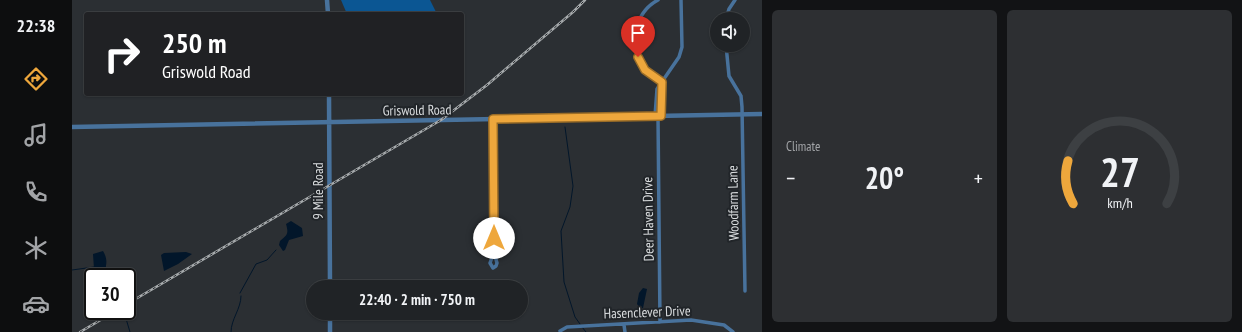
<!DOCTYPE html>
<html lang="en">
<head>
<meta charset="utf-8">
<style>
	:root { --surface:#202326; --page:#2d2f32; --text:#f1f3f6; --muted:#a2a4a7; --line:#3d4043; --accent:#eea73c }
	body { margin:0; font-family:"PT Sans Narrow",sans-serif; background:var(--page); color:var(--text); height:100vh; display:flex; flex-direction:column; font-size:15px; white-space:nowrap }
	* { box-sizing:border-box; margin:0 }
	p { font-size:13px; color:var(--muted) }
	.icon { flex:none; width:22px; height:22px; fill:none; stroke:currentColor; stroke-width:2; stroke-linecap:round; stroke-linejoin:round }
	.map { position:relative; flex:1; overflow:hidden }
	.details { display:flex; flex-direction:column; gap:10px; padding:10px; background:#121315; width:480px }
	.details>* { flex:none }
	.top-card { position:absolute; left:12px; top:12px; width:380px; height:84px; border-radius:4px; box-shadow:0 1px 3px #0004,0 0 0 1px var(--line); background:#202124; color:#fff; overflow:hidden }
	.controls { position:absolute; left:638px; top:12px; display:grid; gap:8px }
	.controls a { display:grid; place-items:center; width:40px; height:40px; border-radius:50%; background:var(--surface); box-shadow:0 1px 3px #0004,0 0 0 1px var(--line); font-size:20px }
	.speed { position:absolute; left:12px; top:268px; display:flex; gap:8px; font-size:20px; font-weight:700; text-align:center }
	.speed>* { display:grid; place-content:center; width:52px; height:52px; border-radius:50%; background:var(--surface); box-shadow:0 1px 3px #0004,0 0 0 1px var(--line); line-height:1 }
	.speed .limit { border:2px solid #111; border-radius:6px; background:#fff; color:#111 }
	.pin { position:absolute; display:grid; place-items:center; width:34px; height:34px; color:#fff; margin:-41px -17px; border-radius:50% 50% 50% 0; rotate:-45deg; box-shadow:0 0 4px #0007 }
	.pin .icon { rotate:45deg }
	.me { position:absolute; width:44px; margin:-22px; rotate:0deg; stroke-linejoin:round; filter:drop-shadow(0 0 3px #0008) }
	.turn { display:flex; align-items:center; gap:14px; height:84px; padding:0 12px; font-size:18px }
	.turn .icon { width:52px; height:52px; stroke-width:2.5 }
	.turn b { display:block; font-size:28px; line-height:34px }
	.big { font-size:30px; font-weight:600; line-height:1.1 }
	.details .widget { flex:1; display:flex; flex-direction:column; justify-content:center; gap:6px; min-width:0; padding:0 14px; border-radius:6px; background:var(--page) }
	.details .dial { align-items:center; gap:0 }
	.dial svg { height:104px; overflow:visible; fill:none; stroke:var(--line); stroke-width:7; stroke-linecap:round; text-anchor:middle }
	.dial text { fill:var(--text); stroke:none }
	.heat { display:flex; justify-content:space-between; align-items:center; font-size:22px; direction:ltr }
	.details .tiles { flex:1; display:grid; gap:10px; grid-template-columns:repeat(2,1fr) }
	.trip { position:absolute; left:234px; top:280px; width:222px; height:40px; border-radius:20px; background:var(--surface); box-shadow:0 1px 3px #0004,0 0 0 1px var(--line); font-weight:600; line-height:40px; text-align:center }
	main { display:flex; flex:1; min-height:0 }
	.tab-bar { display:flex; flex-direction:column; width:72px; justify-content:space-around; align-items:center; background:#0d0e0f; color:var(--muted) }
	.tab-bar .icon { width:28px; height:28px }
	.tab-bar .active { color:var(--accent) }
	.tab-bar b { font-size:18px; color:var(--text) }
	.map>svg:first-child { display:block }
	.green { fill:#0b5693 }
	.water { fill:#02162a }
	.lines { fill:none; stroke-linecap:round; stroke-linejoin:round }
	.stream { stroke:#02162a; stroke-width:1 }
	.minor { stroke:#48729c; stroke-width:3.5 }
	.tertiary { stroke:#48729c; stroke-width:4.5 }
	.rail-casing { stroke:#a7abad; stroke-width:2.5 }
	.rail { stroke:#212529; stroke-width:1; stroke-dasharray:3; stroke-linecap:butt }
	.route-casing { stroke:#9b6d27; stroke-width:10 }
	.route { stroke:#eea73c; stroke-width:7 }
	.labels { text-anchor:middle; stroke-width:4; stroke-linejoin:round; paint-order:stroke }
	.street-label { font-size:14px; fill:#dadddf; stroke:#212529 }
</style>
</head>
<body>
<main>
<nav class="tab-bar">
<b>22:38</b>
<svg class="icon active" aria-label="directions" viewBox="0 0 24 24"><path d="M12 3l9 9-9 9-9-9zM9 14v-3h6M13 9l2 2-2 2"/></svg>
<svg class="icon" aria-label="music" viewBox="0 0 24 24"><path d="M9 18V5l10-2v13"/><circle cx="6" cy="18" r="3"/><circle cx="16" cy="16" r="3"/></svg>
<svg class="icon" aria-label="phone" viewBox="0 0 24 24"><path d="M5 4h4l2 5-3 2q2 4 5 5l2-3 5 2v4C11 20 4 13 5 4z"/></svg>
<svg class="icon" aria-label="climate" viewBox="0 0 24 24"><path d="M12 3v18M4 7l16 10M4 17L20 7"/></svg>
<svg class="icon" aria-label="car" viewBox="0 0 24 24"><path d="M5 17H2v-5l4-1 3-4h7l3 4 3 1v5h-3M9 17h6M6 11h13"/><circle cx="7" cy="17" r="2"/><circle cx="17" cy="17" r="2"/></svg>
</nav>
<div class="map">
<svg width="690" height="332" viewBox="0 0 690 332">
	<rect width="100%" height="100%" fill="#2b2f33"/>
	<path class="green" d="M269 0H358L365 14H275Z"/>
	<path class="water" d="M219 221 230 228 231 236 217 240 213 250 211 251 207 245 208 241C215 235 217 234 214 224Z
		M31 251C35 257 36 266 31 271L22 269 21 254Z
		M114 252 120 254 106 264 92 271 89 255 92 253Z
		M571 288 575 289 571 308H568L565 304 567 293Z"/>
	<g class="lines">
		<path class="stream" d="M493 127 501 186 498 207 489 231 492 282 503 317 508 324
			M33 266 39 277
			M0 270 22 267
			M168 293 184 264 195 260 204 250
			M52 312 58 332
			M510 327 514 332
			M159 332C159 319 169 309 169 296"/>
		<path class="minor" d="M586 0C562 13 556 46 572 68 576 74 584 78 590 81
			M654 19 657 9 663 0
			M654 45 657 76 669 96 670 107 673 291
			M583 116 585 89 607 57 610 47 609 0
			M586 116 588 322
			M589 116 590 83
			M421 119 422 252 425 263 424 266 421 268 418 263 422 252
			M552 325 553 332
			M488 331 495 327 619 320 652 325 661 332"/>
		<path class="tertiary" d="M255 0 256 14
			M257 94 258 287
			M0 127 690 114
			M258 313V332"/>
		<defs>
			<path id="rail" d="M55 304 369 120 415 85 501 12 513 0
				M8 332 44 311"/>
		</defs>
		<use href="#rail" class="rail-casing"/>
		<use href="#rail" class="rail"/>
	</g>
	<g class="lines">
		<defs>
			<path id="route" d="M422 238 421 119 589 116 590 82 573 70 566 57"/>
		</defs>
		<use href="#route" class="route-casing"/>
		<use href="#route" class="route"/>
	</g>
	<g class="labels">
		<g class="street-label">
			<text transform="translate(345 110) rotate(-1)" y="5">Griswold Road</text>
			<text transform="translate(246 191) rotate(-90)" y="5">9 Mile Road</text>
			<text transform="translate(661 203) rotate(-91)" y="5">Woodfarm Lane</text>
			<text transform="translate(576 219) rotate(-91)" y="5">Deer Haven Drive</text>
			<text transform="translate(575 312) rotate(-2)" y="5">Hasenclever Drive</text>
		</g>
	</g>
</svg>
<div class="controls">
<a><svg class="icon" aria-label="sound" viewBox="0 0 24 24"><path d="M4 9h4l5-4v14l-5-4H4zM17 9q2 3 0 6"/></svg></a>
</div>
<div class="speed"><div class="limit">30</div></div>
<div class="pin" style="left:566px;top:57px;background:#d93025"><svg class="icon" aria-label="arrive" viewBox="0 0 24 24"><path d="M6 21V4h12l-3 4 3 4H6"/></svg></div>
<svg class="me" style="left:422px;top:238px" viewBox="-20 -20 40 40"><circle r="19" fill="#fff"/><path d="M0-13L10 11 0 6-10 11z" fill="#eea73c"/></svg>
<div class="trip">22:40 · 2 min · 750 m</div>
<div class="top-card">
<div class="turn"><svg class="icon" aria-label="right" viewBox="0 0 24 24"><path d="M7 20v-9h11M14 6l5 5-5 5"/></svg><div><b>250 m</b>Griswold Road</div></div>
</div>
</div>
<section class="details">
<div class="tiles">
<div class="widget"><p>Climate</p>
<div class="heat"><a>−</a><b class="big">20°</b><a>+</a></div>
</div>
<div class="widget dial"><svg viewBox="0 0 100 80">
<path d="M14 69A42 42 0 1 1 86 69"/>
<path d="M14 69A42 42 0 0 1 10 36" stroke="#eea73c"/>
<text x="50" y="56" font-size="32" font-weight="700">27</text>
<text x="50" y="72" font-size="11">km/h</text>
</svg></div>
</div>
</section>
</main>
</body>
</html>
